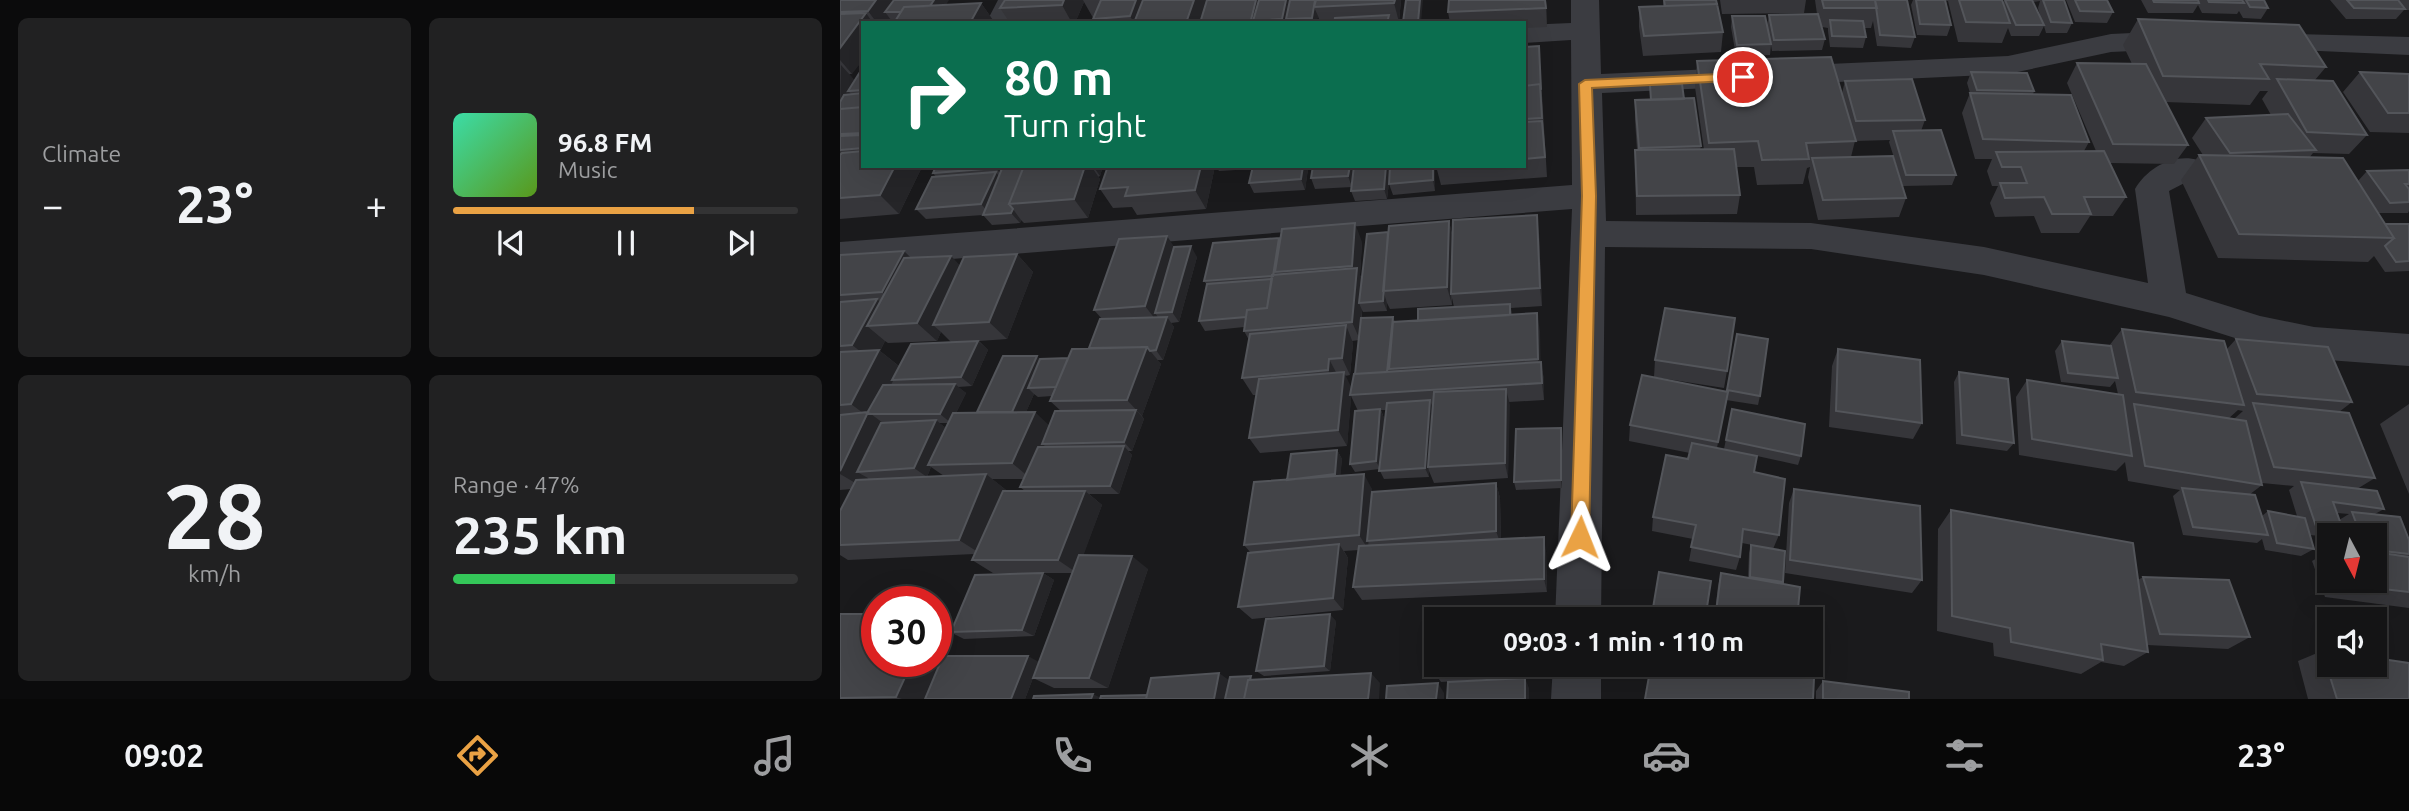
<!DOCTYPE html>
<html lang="en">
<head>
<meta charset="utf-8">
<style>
	:root { --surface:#141415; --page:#212122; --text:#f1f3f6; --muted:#9d9ea0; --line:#333334; --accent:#eaa244 }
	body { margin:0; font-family:Ubuntu,sans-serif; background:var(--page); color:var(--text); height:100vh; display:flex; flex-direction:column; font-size:26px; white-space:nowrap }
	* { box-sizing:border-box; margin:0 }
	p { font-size:23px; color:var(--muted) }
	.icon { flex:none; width:38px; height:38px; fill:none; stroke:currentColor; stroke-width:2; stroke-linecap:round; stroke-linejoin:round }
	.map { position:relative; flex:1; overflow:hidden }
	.drawer { display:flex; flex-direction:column; gap:18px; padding:18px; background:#0b0b0c; width:840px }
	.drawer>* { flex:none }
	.banner { position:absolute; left:21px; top:21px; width:665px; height:147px; border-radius:0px; box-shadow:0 7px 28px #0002,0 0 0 2px var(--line); background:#0b6e4f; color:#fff; overflow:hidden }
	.needle { width:46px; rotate:173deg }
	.controls { position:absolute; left:1477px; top:523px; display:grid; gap:14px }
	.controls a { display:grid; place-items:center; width:70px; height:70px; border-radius:0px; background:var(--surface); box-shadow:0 7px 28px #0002,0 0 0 2px var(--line); font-size:35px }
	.speed { position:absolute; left:21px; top:586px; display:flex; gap:14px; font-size:35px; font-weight:700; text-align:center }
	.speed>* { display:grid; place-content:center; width:91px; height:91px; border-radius:50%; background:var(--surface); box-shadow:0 7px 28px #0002,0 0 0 2px var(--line); line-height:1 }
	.speed .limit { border:10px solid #d22; background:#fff; color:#111 }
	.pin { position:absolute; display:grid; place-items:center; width:60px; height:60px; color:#fff; margin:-30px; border:4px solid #fff; border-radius:50%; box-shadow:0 2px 7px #0007 }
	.me { position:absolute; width:77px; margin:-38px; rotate:2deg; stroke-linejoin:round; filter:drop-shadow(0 0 5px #0008) }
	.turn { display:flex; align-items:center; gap:24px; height:147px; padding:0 28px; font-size:32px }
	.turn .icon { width:91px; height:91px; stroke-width:2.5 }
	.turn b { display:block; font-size:49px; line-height:60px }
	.big { font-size:52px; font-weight:600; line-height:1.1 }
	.drawer .card { flex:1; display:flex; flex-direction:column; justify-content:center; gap:10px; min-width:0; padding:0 24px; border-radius:10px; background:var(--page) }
	.drawer .dial { align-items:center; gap:0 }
	.dial b { font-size:91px; line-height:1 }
	.song { display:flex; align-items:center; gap:21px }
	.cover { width:84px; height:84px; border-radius:10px; background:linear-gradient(135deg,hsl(160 70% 55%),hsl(90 70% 35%)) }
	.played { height:7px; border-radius:4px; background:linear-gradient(90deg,var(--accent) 70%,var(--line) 70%) }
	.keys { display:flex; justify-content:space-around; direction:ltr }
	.heat { display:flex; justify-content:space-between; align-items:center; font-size:38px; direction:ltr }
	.charge { height:10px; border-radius:5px; background:linear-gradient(90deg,#34c759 47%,var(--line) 0) }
	.drawer .tiles { flex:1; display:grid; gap:18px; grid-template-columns:repeat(2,1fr) }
	.trip { position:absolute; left:584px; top:607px; width:399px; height:70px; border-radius:0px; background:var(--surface); box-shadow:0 7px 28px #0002,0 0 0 2px var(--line); font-weight:600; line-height:70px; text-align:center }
	.tab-bar { display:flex; height:112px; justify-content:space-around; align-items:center; background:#080808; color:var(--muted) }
	.tab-bar .icon { width:49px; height:49px }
	.tab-bar .current { color:var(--accent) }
	.tab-bar b { font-size:32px; color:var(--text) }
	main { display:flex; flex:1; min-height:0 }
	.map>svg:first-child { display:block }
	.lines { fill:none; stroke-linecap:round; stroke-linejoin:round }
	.minor { fill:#3b3c41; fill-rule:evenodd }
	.wall { fill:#36363a; fill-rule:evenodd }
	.shaded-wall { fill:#252528 }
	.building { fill:#434448; stroke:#53555a; stroke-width:2 }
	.route { fill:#eaa244; stroke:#98692c; stroke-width:2 }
</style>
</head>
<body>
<main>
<section class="drawer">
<div class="tiles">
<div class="card"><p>Climate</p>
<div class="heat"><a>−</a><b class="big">23°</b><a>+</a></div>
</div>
<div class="card">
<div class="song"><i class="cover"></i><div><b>96.8 FM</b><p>Music</p></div></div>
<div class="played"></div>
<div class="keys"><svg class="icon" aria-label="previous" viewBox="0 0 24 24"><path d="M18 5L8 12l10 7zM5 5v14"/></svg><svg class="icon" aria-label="pause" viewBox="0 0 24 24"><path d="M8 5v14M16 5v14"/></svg><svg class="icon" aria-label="next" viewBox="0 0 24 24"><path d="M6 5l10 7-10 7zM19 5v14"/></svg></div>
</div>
<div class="card dial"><b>28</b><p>km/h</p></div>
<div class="card"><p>Range · 47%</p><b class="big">235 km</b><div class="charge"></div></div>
</div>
</section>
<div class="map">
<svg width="1569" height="699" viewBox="0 0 1569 699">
	<rect width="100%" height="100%" fill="#1a1a1c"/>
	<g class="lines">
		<path class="minor" d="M158 0H186L174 23H146Z
			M731 0H759L761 74 1168 56 1271 34 1335 31 1345 34 1349 40 1345 46 1335 49 1271 52 1168 74 762 93 766 221 971 223 1144 247 1308 283 1295 189C1307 168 1334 153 1358 160L1362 168 1358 176 1329 191 1346 293 1420 316 1474 327 1569 334V366L1474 359 1420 346 1329 317 1144 275 971 249 765 247 761 620H715L732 209 0 268V242L732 185 731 40 684 43V25L731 23Z
			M1420 33 1569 37V55L1410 48 1406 42 1410 36Z
			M713 665H761V699H711Z"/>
	</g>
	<path class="wall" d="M0 0 106 5 141 3 155 23H53L51 20 50 23H23L12 74H9L15 81 23 72V166H81L82 167 59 214 0 219Z
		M165 0H561L559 22 552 23H480L478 16 476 23H256L244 2 235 23H170L160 8Z
		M609 0H706L707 27 684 28V23H610L608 12Z
		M823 0H876L883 32 881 52 803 56 799 27V7L823 6Z
		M880 0H966L964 13 882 14Z
		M975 0H1067L1075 37 1071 48 1037 46 1033 21 1031 28H1024L1026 37 1023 48 990 47 988 31V28L982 27 985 39 982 50 932 51 931 45 930 55 896 56 891 27 892 16 927 25 929 15 977 14Z
		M1073 0H1162L1163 3 1164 0H1224L1232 23 1227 33H1206L1204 26 1199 36H1171L1168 28 1162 43 1118 42 1108 1H1106L1111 25 1107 36 1077 35 1071 5ZM1200 1 1198 8 1201 19 1193 2Z
		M1226 0H1267L1273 12 1267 23 1235 22Z
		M1301 0H1424L1428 8 1421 19 1403 18 1399 11 1397 14 1362 13 1358 5 1353 13H1308Z
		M1490 0H1569V10H1564L1556 19H1506Z
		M1298 19 1486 67 1475 80 1527 135 1509 154 1473 153 1469 158 1518 181 1527 171 1569 170V211L1568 213H1539L1530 201 1545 224H1569V271L1545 272 1534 256 1528 262 1378 258 1341 180 1359 155H1363L1352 138 1366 118 1431 115 1422 99 1428 91H1420L1410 105 1325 102 1348 145 1334 164 1270 163 1286 197 1273 216H1250L1239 233H1201L1194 216 1155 217 1150 203 1158 186H1152L1147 171 1152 159H1135L1122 113 1130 93 1127 83 1131 72 1194 91 1193 95 1249 142 1244 151H1256L1227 83 1237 63 1292 64 1283 45Z
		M699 46 707 177 601 185 596 166H684V47Z
		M857 61 1002 93 1005 81 1085 120 1081 131 1116 175 1112 185 1063 186 1049 142 1050 140 1015 141 1011 157 1066 198 1059 217 978 220 968 177 970 167 967 168 963 184 917 185 914 167H896L900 195 897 214 796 215 795 150H797L795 120V100H810V85L844 99 861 146 860 150H864L855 87Z
		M1520 72 1569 74V133L1530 132 1503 92Z
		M96 166H263L260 176 258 177 260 179 248 218 184 223 181 220 180 223 152 225 143 215 86 219 76 209 96 177 93 173Z
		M375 166 366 209 297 215 292 207 273 208 260 189Z
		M376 166H412V169L379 171Z
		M595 166V191L553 195 549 184 550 174 547 199 515 201 511 191 512 187 475 189 471 178Z
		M468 169 465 190 414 193 409 183Z
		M609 221 613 238 699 233 702 306 671 308 672 315 700 331V362L704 379V400L669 402 668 478 594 483 589 471V477L544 479 539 469 515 472 510 464 518 411 511 396 507 446 420 453 409 438 416 395H413L402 378 409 340 404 331V327L365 331 359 321 367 285 364 281 440 240 522 242 520 275 522 280 548 232ZM612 298 614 307 578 321 555 322 553 317 522 318V310L523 312 547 311V303L550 309 612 305ZM519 340 515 374 511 388 505 376 510 375 513 343 512 341ZM541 410H546L543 436 544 418Z
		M335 247 357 257 339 322 331 323 334 327 323 360H317L321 364 302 416 304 419 292 451H288L292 455 279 494H249L262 505 243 555 308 569 268 688H214L193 678 185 699H0V614L115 623 203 573 214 580 194 636 124 639 114 634 104 656 199 662 233 573H153L132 560 134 554 8 560 0 555V511L11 489 0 490V255L64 251 71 258 111 256 120 266 177 254 193 272 167 339 139 341 148 350 132 386 118 387 126 393 116 413H137L200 359 228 358 249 348 262 319 254 310ZM101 332 111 342 59 366 40 351 45 341 48 343 97 341ZM194 394 198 397 212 396 210 401 221 411 210 426 186 412ZM99 423H109L106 428ZM91 467 104 476 87 477ZM152 479H184L180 487 185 491H165L166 490Z
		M1282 329 1387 349 1396 339 1512 402 1499 412 1535 478 1517 489 1544 509 1535 514 1569 540V608L1485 597 1472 561 1489 551V581H1535V536H1505L1499 520 1509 514 1497 513 1503 530 1493 536H1489V537L1470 535 1474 549 1461 556 1425 550 1422 539 1417 543 1343 535 1333 496 1340 490 1288 481 1285 462 1276 471 1179 455 1176 397 1187 380 1278 394 1275 381 1270 387 1221 382 1215 351 1222 341 1269 346ZM1398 410 1403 411 1394 419H1388ZM1422 483 1454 486 1449 490 1457 516 1428 511 1422 516 1409 495 1422 485Z
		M897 334 920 396 918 405 886 400 877 448 884 449 892 409 961 456 958 465 917 456 914 472 939 535 933 549 902 543 900 557 896 570 849 561 853 539 812 531 813 517 848 459 850 453 789 441 790 425 887 391Z
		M998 349 1082 423 1073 439 989 427 992 366Z
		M815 360 887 371 884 388 814 377Z
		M1119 372 1174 443 1167 451 1116 444 1114 382Z
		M1569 404V494L1540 424Z
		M721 428 722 488 676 490 674 482Z
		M497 450 502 459 500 475 532 489V492L656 483 660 498 661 539 706 551 707 592 522 600 513 587 519 550 504 551 508 558 503 610 412 619 398 607 410 552 404 545 447 479Z
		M954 489 1082 580 1072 593 945 573 949 503Z
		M1111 510 1298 580 1303 577 1410 637 1388 649 1307 645 1308 652 1284 666 1261 662 1241 674 1154 656 1153 643 1097 631 1098 529Z
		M911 545 943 582 942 584 957 620H874L878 586 881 573 908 578 909 553Z
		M496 621 490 671 424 676 416 671Z
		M1482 651 1569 699H1468L1458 661Z
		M597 665H692L691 677 601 682 594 672Z
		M983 681 1069 699H976V691Z"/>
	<path class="shaded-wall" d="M36 0H66L45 12 51 20 50 23H37L28 11Z
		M94 0H109L96 21 87 10Z
		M224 0H243L244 2 235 23H232L222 5Z
		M296 0H313L306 22 294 23 290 16Z
		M354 0H369L362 23H349L347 20Z
		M416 0H423L413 21 414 23H412L411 20Z
		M446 0H453L446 19 447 23H443L442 19Z
		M475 0 474 7 478 16 476 23H473L472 18Z
		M555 0H561L559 22 554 3Z
		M580 0H583L581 23H578Z
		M141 3 155 23H130Z
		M26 13 33 23H23V60L12 74 0 60V48Z
		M1 65 18 84 8 91 12 95 0 114Z
		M55 166H81L82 167 59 214 40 195Z
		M157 166H170L164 179 156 168Z
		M245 166H251L260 179 248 218 234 199Z
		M253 166H263L260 176Z
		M361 166H375L366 209 355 190Z
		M463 166H467L468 169 465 190 461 179Z
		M510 166H515L512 187 508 176Z
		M546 166H551L547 199 544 189Z
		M593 166H595V191L593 180Z
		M156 172 164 183 150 214 141 204Z
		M173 209 181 220 180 223 171 213Z
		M697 215 699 233 702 306 700 288Z
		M609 221 613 240 611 294 612 305 607 287Z
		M515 223 522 242 520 275 524 286 519 303 522 310 520 340 512 322 516 277 512 266Z
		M327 236 339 254 315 313 320 320 319 324 305 306Z
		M351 246 357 257 339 322 332 312Z
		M64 251 83 270 62 310 42 292Z
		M177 254 193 272 167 339 149 322Z
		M111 256 129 275 93 325 101 332 97 341 77 323Z
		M544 293 547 303V311L543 301Z
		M37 299 57 317 27 326 45 341 40 351 60 367 52 380 53 381 37 414H31L51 429 17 472 28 478 24 488 0 474V471L27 416 11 404 33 361 12 345Z
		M697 313 700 331 701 376 698 359Z
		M327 317 334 327 323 360 316 350Z
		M506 325 513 343 510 375 502 358Z
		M138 341 148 350 132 386 121 377Z
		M307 347 321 364 302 416 287 400Z
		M197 356 206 365 188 388 194 394 182 421 172 412Z
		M489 359 498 376 497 387 488 370Z
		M701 362 704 379V400L702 383Z
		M504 372 512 389 507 446 498 430Z
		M115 384 126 393 111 423 100 414Z
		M666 389 670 405 668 478 665 463Z
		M590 400 593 409 588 467 589 471V477L585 468Z
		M540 409 544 418 540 469 536 461Z
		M296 410 304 419 292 451 284 442Z
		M195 412 212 428 202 444 205 446 191 479 172 463Z
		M96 420 107 429 88 465 91 467 87 477 74 468Z
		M721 428 722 437V488L721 480Z
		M284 446 292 455 279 494 270 486Z
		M497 450 502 459 500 483 495 474Z
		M146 474 166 490 141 554 119 540Z
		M524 474 532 489 528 549 519 535Z
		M656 483 660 498 661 545 656 531Z
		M245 491 262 505 237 573 218 560Z
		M704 537 706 551 707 592 704 579Z
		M499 544 508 558 503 610 493 598Z
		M292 556 308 569 268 688 249 678Z
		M203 573 214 580 194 636 182 630Z
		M96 613 118 624 111 632 114 634 86 699H62L56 697 72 662H96Z
		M490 614 496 621 490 671 484 666Z
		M188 656 199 662 185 699H171Z
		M688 665H692L691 677 688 667Z
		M379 673 393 683 391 699H374Z
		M531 673 540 683 539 699H528Z
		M685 678 689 688V699H685Z
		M598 683 604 693V699H596Z
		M253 694 263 699H251Z"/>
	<path class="building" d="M0 0H36L28 11 0 12Z
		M54 0H94L90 6 64 7 61 12H45Z
		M165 0H224L222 5 160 8Z
		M261 0H296L290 16 253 19Z
		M303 0H354L347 20 294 23Z
		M367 0H416L411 20 383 23H360Z
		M419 0H446L442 19 413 21Z
		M450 0H475L472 18 446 19Z
		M476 0H555L554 3 474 7Z
		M566 0H580L578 22H563Z
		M609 0H705L706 8 608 12Z
		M824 0H876L877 4 825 6Z
		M982 0H1035L1037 8H984Z
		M1035 0H1067L1075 37 1040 35Z
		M1076 0H1105L1111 25 1080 24Z
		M1119 0H1162L1170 23 1126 22Z
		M1165 0H1192L1204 25H1176Z
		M1203 0H1224L1232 23 1211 22Z
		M1235 0H1267L1273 12 1240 11Z
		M1313 0H1358L1359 3 1314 2Z
		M1368 0H1402L1404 3 1369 2Z
		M1406 0H1424L1428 8 1410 7Z
		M1507 0H1558L1565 9 1514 8Z
		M141 3 130 23H54L64 7Z
		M877 4 883 32 804 36 799 7Z
		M26 13 0 48V14Z
		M978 14 985 39 934 40 929 15Z
		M549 15 547 23H494L495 18Z
		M892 16H925L931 44 897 45Z
		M1298 19 1459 25 1486 67 1420 64 1429 79 1323 76Z
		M990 20 1023 21 1026 37 992 36Z
		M699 46 701 90 700 84 684 86V47Z
		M991 57 1016 141 966 143 969 159 922 160 918 141 869 143 857 61Z
		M1237 63 1306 64 1348 145 1273 144Z
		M20 72H23V90L8 91Z
		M1131 72 1187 73 1194 91 1137 90Z
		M1520 72 1569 74V113H1548Z
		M1072 79 1085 120 1016 121 1005 81Z
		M1437 79 1493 81 1527 135 1467 132Z
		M700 84 702 118 684 119V86Z
		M842 84 844 99 811 100 810 85Z
		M23 93V107L0 109V102L4 95Z
		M1130 93 1231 95 1249 142 1143 139Z
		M854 98 861 146 799 148 795 100Z
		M23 107V133L0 134V109Z
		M1448 114 1476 150 1390 153 1366 118Z
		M702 121 705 157 684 159V122Z
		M1101 130 1116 175H1066L1053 131Z
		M23 135V148L0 150V136Z
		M894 149 900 195 797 196 795 150Z
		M23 151V166H55L40 195 0 198V155L2 153Z
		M1264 151 1286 197H1244L1251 214H1212L1204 197 1165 198 1160 183H1187L1181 167H1162L1156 152Z
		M1359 155 1503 158 1554 238 1399 234Z
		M1053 156 1066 198 983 200 972 158Z
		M96 166H157L156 168 93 173Z
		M163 166H184L169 204 173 209 171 213 143 215Z
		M184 166H245L234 199 169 204Z
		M268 166H361L355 190 285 196 288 187 260 189Z
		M413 166H463L461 179 409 183Z
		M473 166H510L508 176 471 178Z
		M514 166H546L544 189 511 191Z
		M550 166H593V180L549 184Z
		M1569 170V184H1565L1569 189V202L1550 203 1527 171Z
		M156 172 141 204 76 209 92 177Z
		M697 215 700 288 611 294 613 220Z
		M609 221 607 287 543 291 549 226Z
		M515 223 512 266 435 272 442 229Z
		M1545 224H1569V261L1556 262 1545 246 1554 238Z
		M548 232 543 301 519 303 527 234Z
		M327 236 305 306 254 310 279 239Z
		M439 238 433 276 364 281 373 243Z
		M351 246 332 312 315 313 334 247Z
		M64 251 42 292 0 295V255Z
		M177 254 149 322 93 325 124 257Z
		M111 256 77 323 27 326 64 258Z
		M517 268 512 322 404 331 407 310 427 308 432 275Z
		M432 279 427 308 407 310 406 317 359 321 367 284Z
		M37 299 12 345 0 346V302Z
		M670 304V315L578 321V309Z
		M825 308 895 318 887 371 815 360Z
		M697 313 698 359 549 369 553 322Z
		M327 317 316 350 310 351 307 347 249 348 260 319Z
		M553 317 547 372 515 374 521 318Z
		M506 325 502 358 489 359 488 370 402 378 410 334Z
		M1282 329 1384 341 1404 405 1296 392Z
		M897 334 928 339 920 396 887 390Z
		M1396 339 1488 347 1512 402 1417 394Z
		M138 341 121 377 52 380 71 344Z
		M1222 341 1271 346 1278 378 1228 373Z
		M307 347 287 400 210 401 232 349Z
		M998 349 1080 360 1082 423 996 411Z
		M39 350 11 404 0 405V352Z
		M163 356H197L172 412H137Z
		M228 358 216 387 188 388 200 359Z
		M701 362 702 383 510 395 514 374Z
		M504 372 498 430 409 438 419 379Z
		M1119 372 1168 379 1174 443 1122 435Z
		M802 375 888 392 878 442 790 425Z
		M1187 380 1283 395 1292 456 1192 439Z
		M115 384 100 414H31L27 413 43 385Z
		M666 389 665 463 588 467 594 392Z
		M590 400 585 468 539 471 547 403Z
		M1413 403 1509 413 1535 478 1434 467Z
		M1294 404 1406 421 1422 485 1305 466Z
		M540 409 536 461 510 464 515 411Z
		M892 409 965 424 961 456 886 440Z
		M296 410 284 442 202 444 215 411Z
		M28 412 0 471V415Z
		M195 412 172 463 88 465 113 413Z
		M96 420 74 468 17 472 41 423Z
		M721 428V480L674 482 676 429Z
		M852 443 917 456 914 472 945 479 939 535 903 529 900 557 851 547 856 525 813 517 826 455 848 459Z
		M284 446 270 486 180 487 198 447Z
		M497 450 495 474 447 480 451 454Z
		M146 474 119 540 0 545V511L16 480Z
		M524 474 519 535 404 545 414 482Z
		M1461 482 1537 491 1544 509 1493 502 1503 530 1476 526Z
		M656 483V531L527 541 532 492Z
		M1342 488 1415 495 1428 535 1353 527Z
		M954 489 1080 506 1082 580 950 560Z
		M163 491H245L218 560H132Z
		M1111 510 1293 543 1308 652 1261 644 1263 660 1171 642 1170 628 1112 616Z
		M1428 511 1465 518 1474 549 1437 543Z
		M1512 512 1560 517 1569 540V554L1535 550V536H1521Z
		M704 537V579L513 587 519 546Z
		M499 544 493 598 398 607 408 553Z
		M911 545 945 551 943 582 910 577Z
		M1535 552 1569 557V592L1509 585 1508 581H1535Z
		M239 555 292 556 249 678H193Z
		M819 572 871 581 865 620H811Z
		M203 573 182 630 111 632 135 575Z
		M881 573 960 587 957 620H875Z
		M1303 577 1389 580 1410 637 1320 634Z
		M689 610V620H598L599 615Z
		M0 614H37V662H72L56 697 0 698Z
		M490 614 484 666 416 671 426 619Z
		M597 640V665H688V667L594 672Z
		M1482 651 1489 652V665H1535V658L1569 663V699H1497Z
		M103 656H188L171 699H85Z
		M971 658H975L973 699H805L811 665H971Z
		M379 673 374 699H306L311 678Z
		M531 673 528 699H404L408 680Z
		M411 676 410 680H408L404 699H385L390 677Z
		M685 678V699H607L608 682Z
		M983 681 1069 692V699H983Z
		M598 683 596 699H546L547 686Z
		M253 694 251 699H193L194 696Z
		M307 695 306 699H260L261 696Z"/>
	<path class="route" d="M903 73 909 77 908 80 752 88 756 196 749 537 747 543 740 546 734 543 731 537 742 196 739 84 745 80Z"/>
</svg>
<div class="controls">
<a><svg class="needle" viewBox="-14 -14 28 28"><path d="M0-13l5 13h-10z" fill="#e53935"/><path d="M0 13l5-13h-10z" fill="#9d9ea0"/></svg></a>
<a><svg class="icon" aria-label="sound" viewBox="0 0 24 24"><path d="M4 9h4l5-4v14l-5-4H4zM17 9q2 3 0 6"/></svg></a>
</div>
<div class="speed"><div class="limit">30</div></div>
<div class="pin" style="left:903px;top:77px;background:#d93025"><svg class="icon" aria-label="arrive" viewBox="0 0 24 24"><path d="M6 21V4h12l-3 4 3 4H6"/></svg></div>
<svg class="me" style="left:740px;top:537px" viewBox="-20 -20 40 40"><path d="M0-17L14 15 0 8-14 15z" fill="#eaa244" stroke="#fff" stroke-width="4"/></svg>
<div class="trip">09:03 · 1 min · 110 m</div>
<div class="banner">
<div class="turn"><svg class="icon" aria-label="right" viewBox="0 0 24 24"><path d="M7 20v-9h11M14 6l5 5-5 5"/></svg><div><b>80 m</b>Turn right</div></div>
</div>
</div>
</main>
<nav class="tab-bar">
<b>09:02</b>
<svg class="icon current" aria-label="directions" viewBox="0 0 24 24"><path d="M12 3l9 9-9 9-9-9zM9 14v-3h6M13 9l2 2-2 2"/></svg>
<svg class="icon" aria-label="music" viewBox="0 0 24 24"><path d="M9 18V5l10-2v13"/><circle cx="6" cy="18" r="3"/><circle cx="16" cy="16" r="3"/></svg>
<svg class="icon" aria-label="phone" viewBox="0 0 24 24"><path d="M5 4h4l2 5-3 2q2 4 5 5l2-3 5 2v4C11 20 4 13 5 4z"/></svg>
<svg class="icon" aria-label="climate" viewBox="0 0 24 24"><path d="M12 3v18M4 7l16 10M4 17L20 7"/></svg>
<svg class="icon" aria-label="car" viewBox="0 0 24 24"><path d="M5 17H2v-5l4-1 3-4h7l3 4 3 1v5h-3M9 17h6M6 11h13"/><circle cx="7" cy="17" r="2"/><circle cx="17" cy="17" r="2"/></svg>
<svg class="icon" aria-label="filters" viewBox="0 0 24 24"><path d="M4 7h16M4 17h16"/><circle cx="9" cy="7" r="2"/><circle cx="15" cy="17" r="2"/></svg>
<b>23°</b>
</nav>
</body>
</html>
